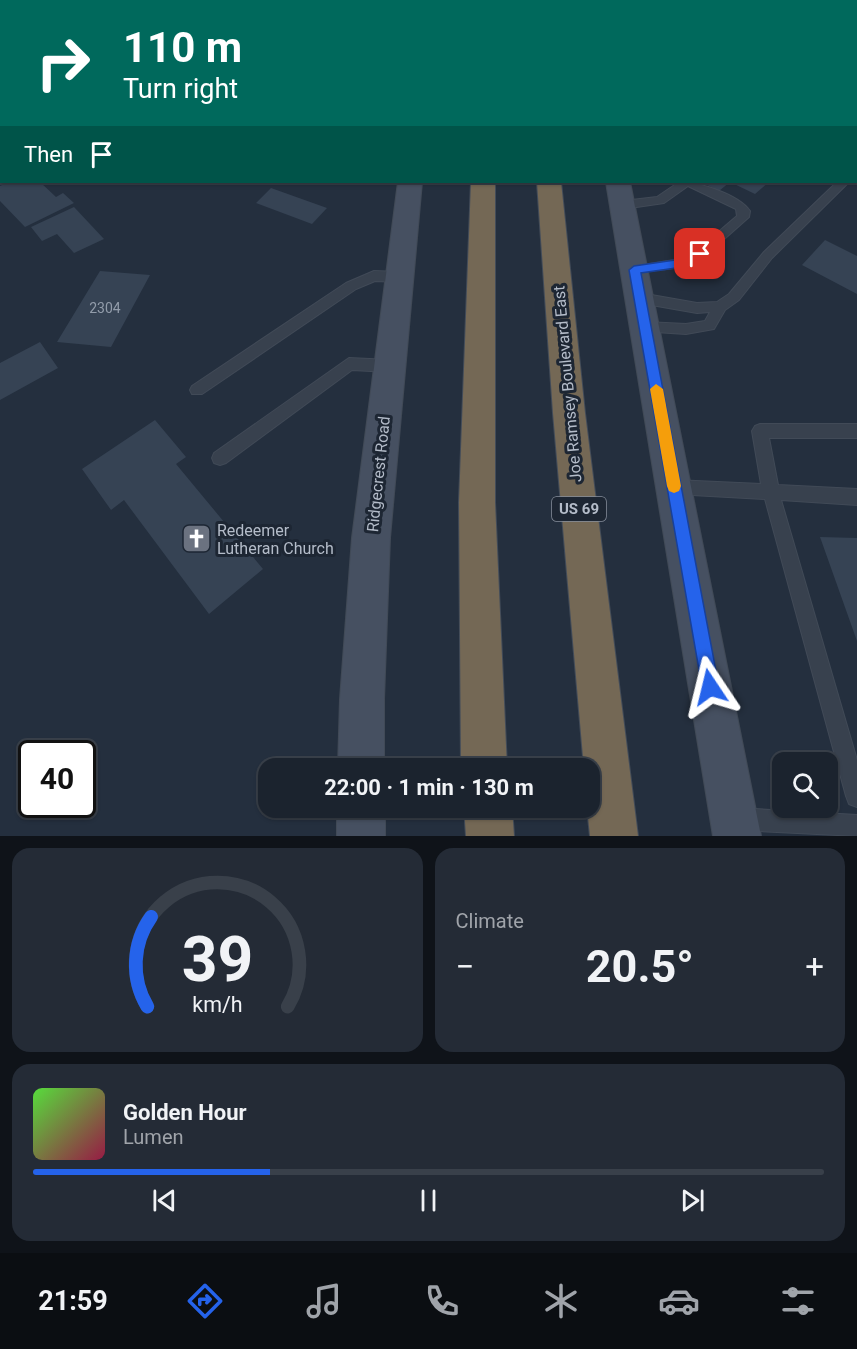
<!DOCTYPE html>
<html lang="en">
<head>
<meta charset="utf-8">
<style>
	:root { --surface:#1b232e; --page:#242b36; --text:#f1f3f6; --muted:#a0a4aa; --line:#39404a; --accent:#2563eb }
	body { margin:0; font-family:Roboto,sans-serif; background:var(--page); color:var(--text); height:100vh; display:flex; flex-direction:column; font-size:22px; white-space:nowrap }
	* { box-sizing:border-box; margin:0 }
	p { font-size:20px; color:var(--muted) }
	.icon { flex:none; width:33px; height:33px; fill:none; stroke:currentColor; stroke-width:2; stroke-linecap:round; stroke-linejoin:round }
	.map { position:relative; height:836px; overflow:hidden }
	.side { display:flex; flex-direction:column; gap:12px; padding:12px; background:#0f1319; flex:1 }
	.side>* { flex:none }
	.banner { position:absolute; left:0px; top:0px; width:858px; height:183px; box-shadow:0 2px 4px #0004,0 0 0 2px var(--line); background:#00695c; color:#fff; overflow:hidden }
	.fabs { position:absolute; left:772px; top:752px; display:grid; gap:12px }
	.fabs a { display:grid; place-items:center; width:66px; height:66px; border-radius:12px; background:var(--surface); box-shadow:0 2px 4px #0004,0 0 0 2px var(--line); font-size:30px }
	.speed { position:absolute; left:18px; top:740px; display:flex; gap:12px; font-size:30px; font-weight:700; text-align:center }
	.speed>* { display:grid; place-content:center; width:78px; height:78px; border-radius:50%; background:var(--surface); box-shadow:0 2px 4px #0004,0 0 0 2px var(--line); line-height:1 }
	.speed .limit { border:3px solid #111; border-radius:9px; background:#fff; color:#111 }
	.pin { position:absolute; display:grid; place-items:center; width:51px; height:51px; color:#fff; margin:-26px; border-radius:12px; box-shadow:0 3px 9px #0006 }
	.me { position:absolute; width:66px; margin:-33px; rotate:350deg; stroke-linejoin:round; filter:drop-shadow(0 0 4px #0008) }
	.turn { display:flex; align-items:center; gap:21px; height:126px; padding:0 24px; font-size:27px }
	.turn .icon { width:78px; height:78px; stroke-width:2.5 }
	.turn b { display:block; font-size:42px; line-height:51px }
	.then { display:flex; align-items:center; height:57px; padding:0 24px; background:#0003; gap:12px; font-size:22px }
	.big { font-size:45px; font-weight:700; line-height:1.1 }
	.side .widget { flex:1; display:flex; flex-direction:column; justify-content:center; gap:9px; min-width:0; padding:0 21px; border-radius:18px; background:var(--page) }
	.side .dial { align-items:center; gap:0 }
	.dial svg { height:156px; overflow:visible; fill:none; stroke:var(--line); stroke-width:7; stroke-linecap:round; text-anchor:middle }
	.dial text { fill:var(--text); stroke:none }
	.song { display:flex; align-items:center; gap:18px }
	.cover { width:72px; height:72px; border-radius:9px; background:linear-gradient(135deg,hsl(110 70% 55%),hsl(340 70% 35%)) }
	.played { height:6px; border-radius:3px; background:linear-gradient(90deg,var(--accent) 30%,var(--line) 30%) }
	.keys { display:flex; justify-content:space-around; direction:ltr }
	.heat { display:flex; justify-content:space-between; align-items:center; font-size:33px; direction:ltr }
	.side .tiles { flex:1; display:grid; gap:12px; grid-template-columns:1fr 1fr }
	.widget:last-child { grid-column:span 2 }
	.trip { position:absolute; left:258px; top:758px; width:342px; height:60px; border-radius:18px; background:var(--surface); box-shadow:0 2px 4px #0004,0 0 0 2px var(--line); font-weight:700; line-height:60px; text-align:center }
	.tab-bar { display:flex; height:96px; justify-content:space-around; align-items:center; background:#0b0e12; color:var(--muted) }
	.tab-bar .icon { width:42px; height:42px }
	.tab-bar .selected { color:var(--accent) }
	.tab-bar b { font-size:27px; color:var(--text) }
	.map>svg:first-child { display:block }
	.building { fill:#364354 }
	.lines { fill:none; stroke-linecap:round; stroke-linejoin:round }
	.lane-casing { stroke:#414a57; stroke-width:2 }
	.street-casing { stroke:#414a57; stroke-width:2 }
	.secondary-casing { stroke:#414a57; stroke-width:2 }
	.highway-casing { stroke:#434c59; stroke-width:2 }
	.lane { fill:#38414e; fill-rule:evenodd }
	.street { fill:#38414e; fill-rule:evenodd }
	.secondary { fill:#465061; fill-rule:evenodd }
	.highway { fill:#746855; fill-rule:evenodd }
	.route { fill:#2563eb; stroke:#184099; stroke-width:1.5 }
	.slow { fill:#f59e0b }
	.labels { text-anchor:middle; stroke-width:6; stroke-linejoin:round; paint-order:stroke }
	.number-label { font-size:14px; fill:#929caa }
	.shield { fill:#1d2633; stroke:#878f9c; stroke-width:1.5 }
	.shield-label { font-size:15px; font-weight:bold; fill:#b4bcc9 }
	.street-label { font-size:16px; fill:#b4bcc9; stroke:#1d2633 }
	.poi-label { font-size:16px; fill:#b4bcc9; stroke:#1d2633; text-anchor:start }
</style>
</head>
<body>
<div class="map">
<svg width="857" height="836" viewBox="0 0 857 836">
	<rect width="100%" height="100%" fill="#242f3e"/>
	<path class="building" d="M9 182H40L56 197 63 193 74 203 25 227 0 201V186Z
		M712 182H769L755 194 730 182 719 191 707 185Z
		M271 188 327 208 312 224 256 203Z
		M74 207 104 239 74 253 57 234 42 241 31 227Z
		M825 240 857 256V294L802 265Z
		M100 271 150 275 111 347 57 342Z
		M40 342 58 368 0 400V363Z
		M155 420 186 457 176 464 263 569 209 614 124 500 111 510 82 469Z
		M820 537 857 538V641Z"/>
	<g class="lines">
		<defs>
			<path id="lane" d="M857 165V172H856V165Z
				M679 182C699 182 738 194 750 211L749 217 704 257 676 268 630 273 628 270 630 267 674 260 696 251 737 216 736 209 688 186 664 203 623 209 617 205 623 201 657 197Z
				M837 182H849L772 258 739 300 725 310 714 329 686 334 640 331 638 327 645 322 686 324 705 321 710 312 697 313 640 303 635 301 633 298 635 295 640 293 697 303 717 302 729 294 764 252Z
				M374 271 400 272 406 277 400 282 375 281 356 289 202 394H192L190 390 192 386 346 283Z
				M349 358 390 360 395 362 397 366 395 370 390 372 352 370 226 463 220 465 214 463 212 458 214 453Z
				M760 424H857V438H769L778 485 857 489V505L781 500 857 760V807L849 804 846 796 765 499 674 494 668 492 666 487 668 482 674 480 761 484 752 431 755 426Z
				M737 808 857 815V836L737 830 729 827 726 819 729 811Z"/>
			<path id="street" d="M412 0H428V2H412Z
				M566 0H582L583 2H567Z"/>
			<path id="secondary" d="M398 182H422L390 538 384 699V768H338L340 699 352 538Z
				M606 182H630L761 836H713Z
				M337 807H385V836H337Z"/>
			<path id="highway" d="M461 0H479L480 2H462Z
				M514 0H532L533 2H515Z
				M471 182H495V502L507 768H461L459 502Z
				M537 182H561L585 413 638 836H590L587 807H590V768H584L553 413Z
				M464 807H512L514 836H466Z"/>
		</defs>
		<use href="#lane" class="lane-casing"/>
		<use href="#street" class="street-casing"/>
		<use href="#secondary" class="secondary-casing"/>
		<use href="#highway" class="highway-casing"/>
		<use href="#lane" class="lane"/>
		<use href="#street" class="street"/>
		<use href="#secondary" class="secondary"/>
		<use href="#highway" class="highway"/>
	</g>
	<path class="route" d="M700 251 706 254 704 257 676 268 641 273 719 687 717 693 710 695 704 693 702 687 629 270 634 266 675 260Z"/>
	<path class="slow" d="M656 384 663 389 681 486 679 491 674 493 669 491 667 486 650 389Z"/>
	<defs>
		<symbol id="church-square" viewBox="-11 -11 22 22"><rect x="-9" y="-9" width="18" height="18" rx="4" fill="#6b7280" stroke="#1d2633"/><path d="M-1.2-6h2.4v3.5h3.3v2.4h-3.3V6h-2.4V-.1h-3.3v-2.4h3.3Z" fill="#fff"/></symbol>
	</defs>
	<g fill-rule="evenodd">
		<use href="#church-square" x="180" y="522" width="33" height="33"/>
	</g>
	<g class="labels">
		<g class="number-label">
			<text x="105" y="313">2304</text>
		</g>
		<rect class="shield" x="552" y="497" width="54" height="24" rx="4.5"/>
		<g class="shield-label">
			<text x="579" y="514">US 69</text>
		</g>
		<g class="street-label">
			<text transform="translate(567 384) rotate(-95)" y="6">Joe Ramsey Boulevard East</text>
			<text transform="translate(378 474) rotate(-84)" y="6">Ridgecrest Road</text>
		</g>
		<g class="poi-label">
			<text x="217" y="536">Redeemer<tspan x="217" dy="18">Lutheran Church</tspan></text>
		</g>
	</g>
</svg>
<div class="fabs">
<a><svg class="icon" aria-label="search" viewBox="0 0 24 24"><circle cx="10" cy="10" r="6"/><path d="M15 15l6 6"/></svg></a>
</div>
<div class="speed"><div class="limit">40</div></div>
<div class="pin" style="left:700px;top:254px;background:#d93025"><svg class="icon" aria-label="arrive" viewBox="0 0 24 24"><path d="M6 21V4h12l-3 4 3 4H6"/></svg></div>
<svg class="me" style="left:710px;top:687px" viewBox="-20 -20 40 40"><path d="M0-17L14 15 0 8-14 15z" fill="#2563eb" stroke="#fff" stroke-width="4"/></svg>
<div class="trip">22:00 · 1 min · 130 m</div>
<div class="banner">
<div class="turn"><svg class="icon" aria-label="right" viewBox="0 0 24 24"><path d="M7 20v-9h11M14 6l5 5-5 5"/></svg><div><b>110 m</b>Turn right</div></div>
<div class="then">Then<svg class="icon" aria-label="arrive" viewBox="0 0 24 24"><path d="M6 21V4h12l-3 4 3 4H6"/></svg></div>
</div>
</div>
<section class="side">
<div class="tiles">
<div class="widget dial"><svg viewBox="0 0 100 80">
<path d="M14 69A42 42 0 1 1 86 69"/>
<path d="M14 69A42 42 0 0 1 16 23" stroke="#2563eb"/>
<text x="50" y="56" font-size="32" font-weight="700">39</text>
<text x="50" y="72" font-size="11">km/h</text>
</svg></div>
<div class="widget"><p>Climate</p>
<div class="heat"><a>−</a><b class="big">20.5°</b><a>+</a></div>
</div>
<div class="widget">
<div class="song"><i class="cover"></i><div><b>Golden Hour</b><p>Lumen</p></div></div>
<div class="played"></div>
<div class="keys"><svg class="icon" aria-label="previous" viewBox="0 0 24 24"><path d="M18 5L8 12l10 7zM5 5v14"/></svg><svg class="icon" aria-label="pause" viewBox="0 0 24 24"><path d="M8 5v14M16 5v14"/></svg><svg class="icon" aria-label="next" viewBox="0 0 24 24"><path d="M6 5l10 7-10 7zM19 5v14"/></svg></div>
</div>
</div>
</section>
<nav class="tab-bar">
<b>21:59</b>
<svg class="icon selected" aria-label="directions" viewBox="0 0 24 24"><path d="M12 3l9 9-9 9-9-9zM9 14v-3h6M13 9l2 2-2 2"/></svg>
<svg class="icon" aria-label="music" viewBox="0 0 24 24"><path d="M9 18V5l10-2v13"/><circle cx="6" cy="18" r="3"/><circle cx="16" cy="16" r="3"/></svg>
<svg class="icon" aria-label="phone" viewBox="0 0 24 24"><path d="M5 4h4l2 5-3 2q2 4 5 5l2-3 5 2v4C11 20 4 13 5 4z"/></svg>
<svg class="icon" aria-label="climate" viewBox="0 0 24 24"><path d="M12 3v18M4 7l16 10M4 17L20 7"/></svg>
<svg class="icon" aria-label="car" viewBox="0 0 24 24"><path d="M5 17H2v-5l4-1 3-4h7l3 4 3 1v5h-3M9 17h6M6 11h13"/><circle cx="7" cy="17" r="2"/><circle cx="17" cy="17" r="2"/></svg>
<svg class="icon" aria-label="filters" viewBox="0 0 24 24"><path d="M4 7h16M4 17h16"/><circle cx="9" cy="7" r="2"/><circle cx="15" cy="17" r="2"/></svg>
</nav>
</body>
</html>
